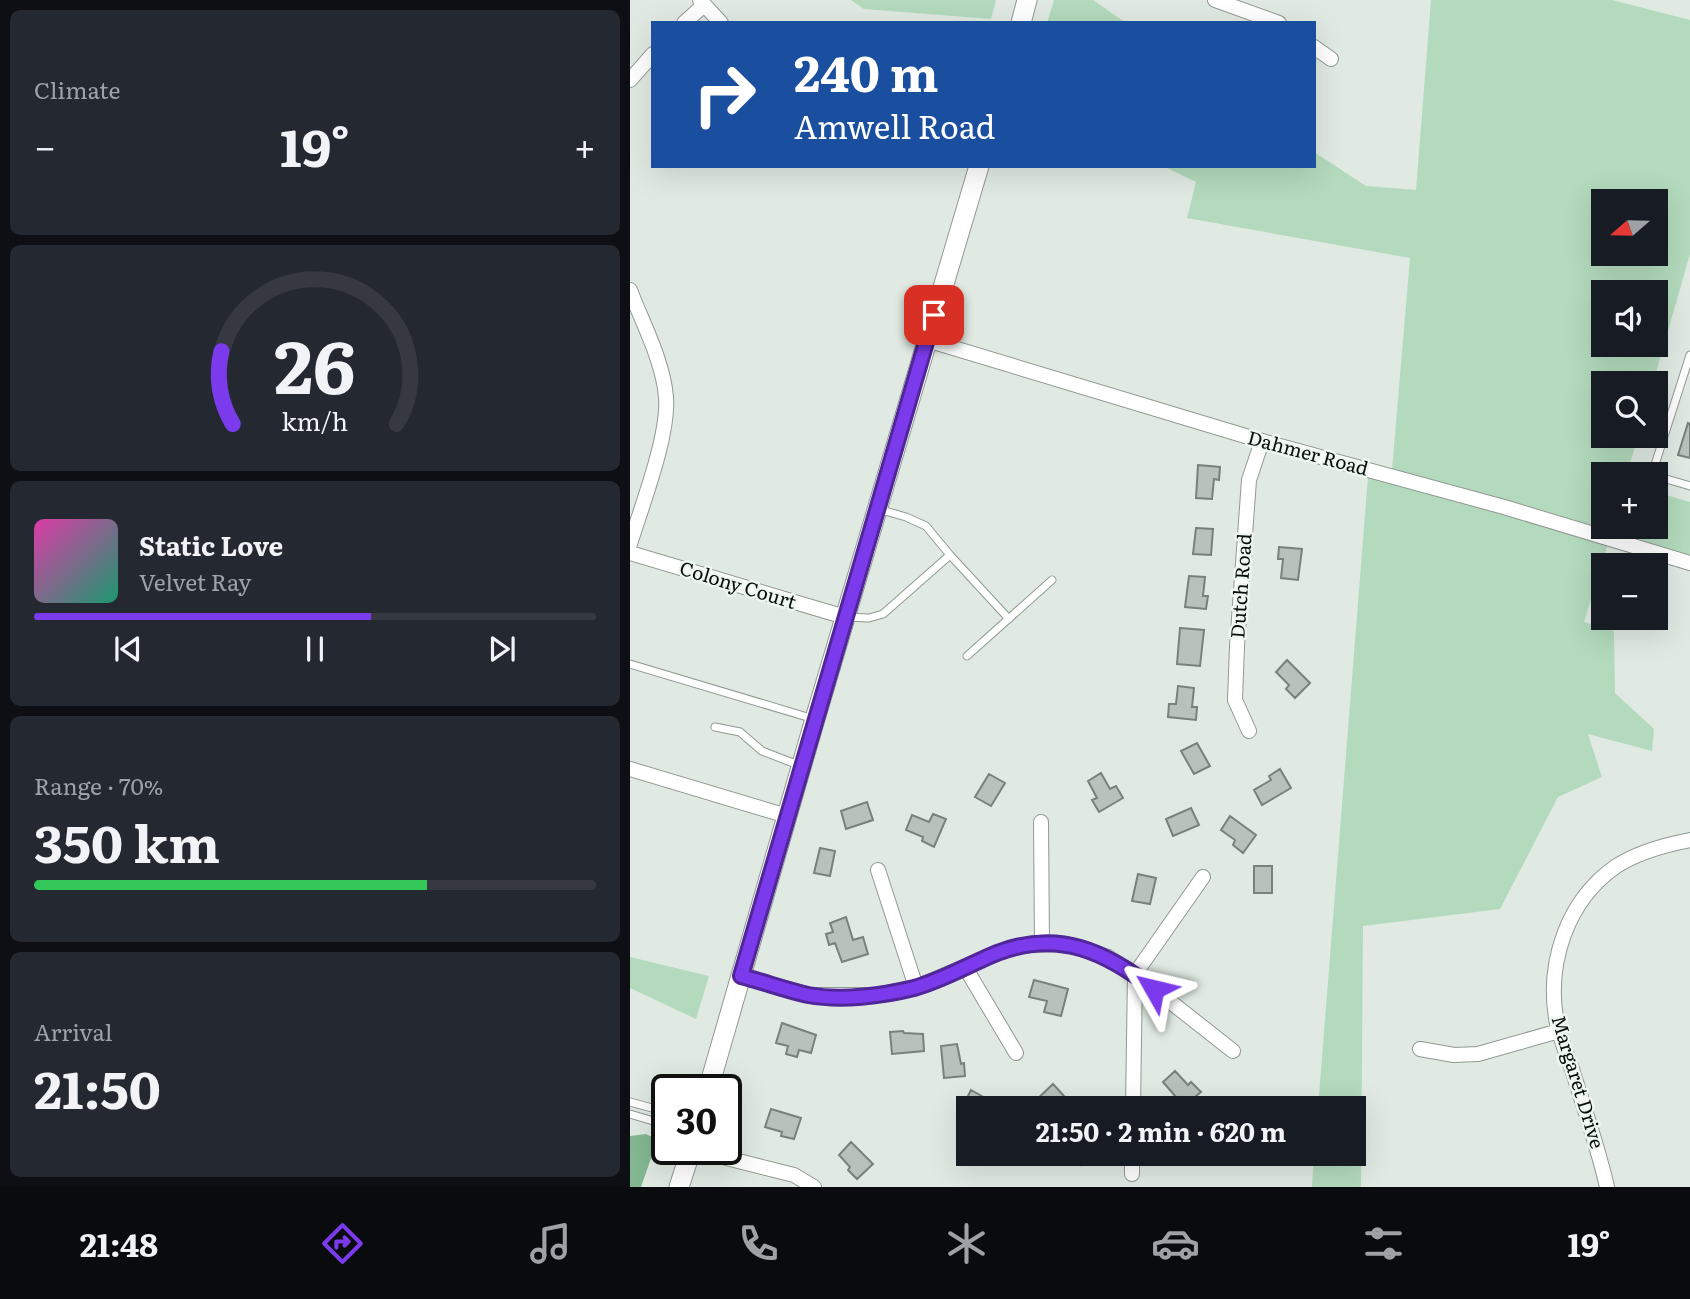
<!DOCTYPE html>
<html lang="en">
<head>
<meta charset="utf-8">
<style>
	:root { --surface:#171b24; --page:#242831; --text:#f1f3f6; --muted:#9ea1a6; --line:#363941; --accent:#7c3aed }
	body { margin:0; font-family:Literata,serif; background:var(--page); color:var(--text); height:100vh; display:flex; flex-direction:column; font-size:26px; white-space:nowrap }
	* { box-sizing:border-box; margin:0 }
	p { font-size:23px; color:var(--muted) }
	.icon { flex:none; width:38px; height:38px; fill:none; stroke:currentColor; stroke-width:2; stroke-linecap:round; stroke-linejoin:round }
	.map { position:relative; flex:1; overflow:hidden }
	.side { display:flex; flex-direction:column; gap:10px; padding:10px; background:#0d0f14; width:630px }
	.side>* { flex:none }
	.hud { position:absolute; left:21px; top:21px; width:665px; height:147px; border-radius:0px; box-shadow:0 7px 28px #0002; background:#1a4fa0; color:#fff; overflow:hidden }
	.needle { width:46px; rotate:250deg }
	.fabs { position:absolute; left:961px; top:189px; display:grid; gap:14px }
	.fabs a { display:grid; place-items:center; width:77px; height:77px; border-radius:0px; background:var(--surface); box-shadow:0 7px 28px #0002; font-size:35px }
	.speed { position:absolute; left:21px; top:1074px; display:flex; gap:14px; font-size:35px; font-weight:700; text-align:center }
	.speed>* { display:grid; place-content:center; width:91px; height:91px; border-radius:50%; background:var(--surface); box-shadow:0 7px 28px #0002; line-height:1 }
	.speed .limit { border:4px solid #111; border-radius:10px; background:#fff; color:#111 }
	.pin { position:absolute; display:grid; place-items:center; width:60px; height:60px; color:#fff; margin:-30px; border-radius:14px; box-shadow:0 4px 10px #0006 }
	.me { position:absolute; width:77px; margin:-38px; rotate:307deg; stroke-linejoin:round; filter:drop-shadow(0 0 5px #0008) }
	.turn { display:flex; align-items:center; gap:24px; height:147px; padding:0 28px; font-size:32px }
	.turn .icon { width:91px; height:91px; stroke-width:2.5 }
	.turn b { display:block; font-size:49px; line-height:60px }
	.big { font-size:52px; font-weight:700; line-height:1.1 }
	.side .card { flex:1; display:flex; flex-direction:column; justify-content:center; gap:10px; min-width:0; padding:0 24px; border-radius:10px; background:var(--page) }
	.side .dial { align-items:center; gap:0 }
	.dial svg { height:182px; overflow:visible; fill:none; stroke:var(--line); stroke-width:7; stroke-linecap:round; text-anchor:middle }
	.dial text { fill:var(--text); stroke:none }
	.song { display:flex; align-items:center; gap:21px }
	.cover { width:84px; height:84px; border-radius:10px; background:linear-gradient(135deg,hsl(320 70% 55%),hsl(160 70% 35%)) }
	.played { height:7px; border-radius:4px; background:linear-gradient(90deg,var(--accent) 60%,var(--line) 60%) }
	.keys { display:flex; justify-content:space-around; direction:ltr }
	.heat { display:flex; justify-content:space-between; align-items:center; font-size:38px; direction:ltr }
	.charge { height:10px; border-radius:5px; background:linear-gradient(90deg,#34c759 70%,var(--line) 0) }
	.trip { position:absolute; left:326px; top:1096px; width:410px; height:70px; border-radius:0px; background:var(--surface); box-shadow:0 7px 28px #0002; font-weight:700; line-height:70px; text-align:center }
	.dock { display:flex; height:112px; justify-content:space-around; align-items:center; background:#090b0e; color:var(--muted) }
	.dock .icon { width:49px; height:49px }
	.dock .active { color:var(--accent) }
	.dock b { font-size:32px; color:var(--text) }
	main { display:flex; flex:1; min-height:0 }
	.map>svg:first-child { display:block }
	.green { fill:#b3dabd; fill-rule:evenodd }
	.water { fill:#84b892 }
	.building { fill:#b8c2bb; stroke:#78817a; stroke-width:2 }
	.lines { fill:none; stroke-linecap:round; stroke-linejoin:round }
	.service-casing { stroke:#909992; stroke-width:9 }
	.minor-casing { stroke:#909992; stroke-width:16 }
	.secondary-casing { stroke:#909992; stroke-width:21 }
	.service { stroke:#fff; stroke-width:7 }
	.minor { stroke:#fff; stroke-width:14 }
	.secondary { stroke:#fff; stroke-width:19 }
	.route-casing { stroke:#51269a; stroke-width:18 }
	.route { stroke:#7c3aed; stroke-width:12 }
	.labels { text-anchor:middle; stroke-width:5; stroke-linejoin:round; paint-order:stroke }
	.street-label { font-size:19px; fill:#0a0e0b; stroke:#edf7ef }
</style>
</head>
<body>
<main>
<section class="side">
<div class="card"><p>Climate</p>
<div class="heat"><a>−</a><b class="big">19°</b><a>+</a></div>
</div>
<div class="card dial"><svg viewBox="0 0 100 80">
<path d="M14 69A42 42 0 1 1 86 69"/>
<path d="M14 69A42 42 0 0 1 9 37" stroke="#7c3aed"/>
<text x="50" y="56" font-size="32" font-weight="700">26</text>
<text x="50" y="72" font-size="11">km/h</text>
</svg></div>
<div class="card">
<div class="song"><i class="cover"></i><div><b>Static Love</b><p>Velvet Ray</p></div></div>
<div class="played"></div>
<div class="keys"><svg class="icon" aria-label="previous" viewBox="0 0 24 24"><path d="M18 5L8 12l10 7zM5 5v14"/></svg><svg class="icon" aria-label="pause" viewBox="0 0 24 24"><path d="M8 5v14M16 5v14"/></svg><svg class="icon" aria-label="next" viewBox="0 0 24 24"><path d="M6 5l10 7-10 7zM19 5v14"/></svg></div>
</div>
<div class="card"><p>Range · 70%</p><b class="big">350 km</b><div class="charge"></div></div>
<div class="card"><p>Arrival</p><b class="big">21:50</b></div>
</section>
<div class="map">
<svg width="1060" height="1187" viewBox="0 0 1060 1187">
	<rect width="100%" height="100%" fill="#e0eae2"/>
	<path class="green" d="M221 0H366L361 19 234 9Z
		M424 0H463L496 23H417Z
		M801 0H982L1060 20V254L1023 383H973V436H1008L997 474H973V527H1026V492L1060 502V558L981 534 954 622 984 631 985 693 1024 729 1022 751 958 734 972 777 928 797 870 909 733 926 731 1187H682L684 1153H723V1108H688L739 464 762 470 780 258 557 218 566 182 533 166H684V152L736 186 786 190ZM973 201H1026V254H973ZM973 292H1026V345H973Z
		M0 957 79 976 66 1019 0 988Z"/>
	<path class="water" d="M16 1134 22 1137 26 1144 11 1187H0V1136Z"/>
	<path class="building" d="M1058 423 1060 424V458L1048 455Z
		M568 465 590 467 589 480 584 479 582 499 566 498Z
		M566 528 583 529 581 555 563 554Z
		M649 547 672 549 668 580 651 578 653 559H648Z
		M559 576 575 577 573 596H578L576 609 555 607Z
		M550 628 574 630 570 666 547 664Z
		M657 660 680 683 665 698 656 689 659 685 646 672Z
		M548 686 564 688 562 707H567L566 720 538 717 539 704H546Z
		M567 743 580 766 564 774 551 751Z
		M650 769 661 788 632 805 624 790 641 780 639 776Z
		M471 773 480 789 486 786 493 798 469 812 462 800 467 798 458 781Z
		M359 774 375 783 361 806 345 797Z
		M237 802 243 820 216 829 211 811Z
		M561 808 569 825 543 836 536 819Z
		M303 814 316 819 304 847 292 841 293 837 276 830 282 815 299 822Z
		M600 816 626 835 613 853 603 845 605 840 591 830Z
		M190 848 205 851 200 876 184 873Z
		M624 866H642V893H624Z
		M508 874 526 878 520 904 502 901Z
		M216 917 223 940 233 937 238 954 212 962 205 943 199 945 196 934 203 932 200 923Z
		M404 980 438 989 431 1016 414 1012 417 1001 399 997Z
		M152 1023 186 1035 181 1053 169 1050 167 1057 156 1054 158 1046 146 1043Z
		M273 1031 274 1033 293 1034 294 1051 262 1054 260 1032Z
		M327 1044 331 1064 334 1063 335 1076 314 1078 311 1046Z
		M545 1071 558 1085 561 1082 571 1092 552 1108H547L541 1100 546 1097 533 1082Z
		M423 1084 434 1096 422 1108H409L403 1103Z
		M341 1090 373 1108H332Z
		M141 1109 171 1118 164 1139 151 1136 152 1132 135 1127Z
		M221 1142 243 1164 227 1179 218 1170 220 1167 209 1155Z
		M431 1153H458L451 1165Z"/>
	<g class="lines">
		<defs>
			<path id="service" d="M1022 474 1060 355
				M1026 476 1060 486
				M1000 545 1006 527
				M320 555 379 619
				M216 617 239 618 253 614 320 555 296 526 276 517 248 509
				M337 656 422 580
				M0 664 184 719
				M85 727 110 732 132 751 171 766
				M0 1102 37 1112
				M0 1114 37 1125"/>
			<path id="minor" d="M70 0 91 23
				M585 0 649 23
				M54 23 74 5
				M684 47 701 59
				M0 80 23 54
				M0 290C13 324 33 361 36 397 39 436 12 505 0 544
				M297 340 632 441 874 507 1060 563
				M0 553 215 617
				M619 731 605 700 607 646 619 480 632 441
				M0 769 157 816
				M411 822 412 944
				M248 870 286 987
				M335 967 386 1053
				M111 976 180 995H245L286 987 369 952 396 945 436 944 478 957 505 974 603 1051
				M790 1049 824 1055 848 1054 929 1031
				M503 1108 505 974 573 877
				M65 1150 164 1175 184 1187
				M502 1174V1153
				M977 1187C968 1147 954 1108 942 1069 936 1053 929 1036 926 1018 917 962 937 901 985 867 1007 852 1034 845 1060 840"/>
			<path id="secondary" d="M391 23 397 0
				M78 1090 185 719 349 166
				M49 1187 61 1150"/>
		</defs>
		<use href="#service" class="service-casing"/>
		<use href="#minor" class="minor-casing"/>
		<use href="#secondary" class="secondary-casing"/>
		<use href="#service" class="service"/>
		<use href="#minor" class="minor"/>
		<use href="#secondary" class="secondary"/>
	</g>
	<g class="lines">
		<defs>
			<path id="route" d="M304 315 111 976C134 982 156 990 178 995 211 1001 252 996 284 988 313 980 340 964 367 953 429 929 476 952 524 989"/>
		</defs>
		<use href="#route" class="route-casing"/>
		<use href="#route" class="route"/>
	</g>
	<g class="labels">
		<g class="street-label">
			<text transform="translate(678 453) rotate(15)" y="7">Dahmer Road</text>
			<text transform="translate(108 585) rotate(17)" y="7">Colony Court</text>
			<text transform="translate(611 586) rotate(-86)" y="7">Dutch Road</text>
			<text transform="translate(948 1082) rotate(73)" y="7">Margaret Drive</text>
		</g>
	</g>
</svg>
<div class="fabs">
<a><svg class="needle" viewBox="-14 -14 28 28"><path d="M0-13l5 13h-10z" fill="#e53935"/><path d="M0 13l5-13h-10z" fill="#9ea1a6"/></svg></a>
<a><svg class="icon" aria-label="sound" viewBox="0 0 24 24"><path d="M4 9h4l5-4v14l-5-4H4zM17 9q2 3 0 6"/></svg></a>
<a><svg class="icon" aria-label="search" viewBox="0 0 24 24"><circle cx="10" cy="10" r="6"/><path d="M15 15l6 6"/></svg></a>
<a>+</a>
<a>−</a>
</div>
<div class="speed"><div class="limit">30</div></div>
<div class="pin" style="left:304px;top:315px;background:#d93025"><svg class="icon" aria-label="arrive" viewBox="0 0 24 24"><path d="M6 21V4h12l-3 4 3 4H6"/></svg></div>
<svg class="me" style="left:524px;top:989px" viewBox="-20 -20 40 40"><path d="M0-17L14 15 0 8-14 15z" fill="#7c3aed" stroke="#fff" stroke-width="4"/></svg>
<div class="trip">21:50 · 2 min · 620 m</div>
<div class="hud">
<div class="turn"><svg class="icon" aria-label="right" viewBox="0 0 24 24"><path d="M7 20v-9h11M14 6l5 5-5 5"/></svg><div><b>240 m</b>Amwell Road</div></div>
</div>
</div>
</main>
<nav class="dock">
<b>21:48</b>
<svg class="icon active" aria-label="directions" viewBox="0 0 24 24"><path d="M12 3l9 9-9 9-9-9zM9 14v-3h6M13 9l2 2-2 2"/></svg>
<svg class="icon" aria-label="music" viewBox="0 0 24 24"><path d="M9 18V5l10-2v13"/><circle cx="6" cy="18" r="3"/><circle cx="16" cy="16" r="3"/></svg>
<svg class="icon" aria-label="phone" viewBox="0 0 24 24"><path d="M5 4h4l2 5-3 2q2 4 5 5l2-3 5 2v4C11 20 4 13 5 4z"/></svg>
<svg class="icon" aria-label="climate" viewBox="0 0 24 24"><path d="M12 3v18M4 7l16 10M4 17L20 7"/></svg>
<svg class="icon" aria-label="car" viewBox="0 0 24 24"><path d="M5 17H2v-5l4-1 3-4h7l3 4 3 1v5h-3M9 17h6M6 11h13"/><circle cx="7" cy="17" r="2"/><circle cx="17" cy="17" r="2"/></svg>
<svg class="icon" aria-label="filters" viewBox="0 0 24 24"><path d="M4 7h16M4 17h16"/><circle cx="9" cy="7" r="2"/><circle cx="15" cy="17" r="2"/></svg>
<b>19°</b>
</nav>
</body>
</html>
